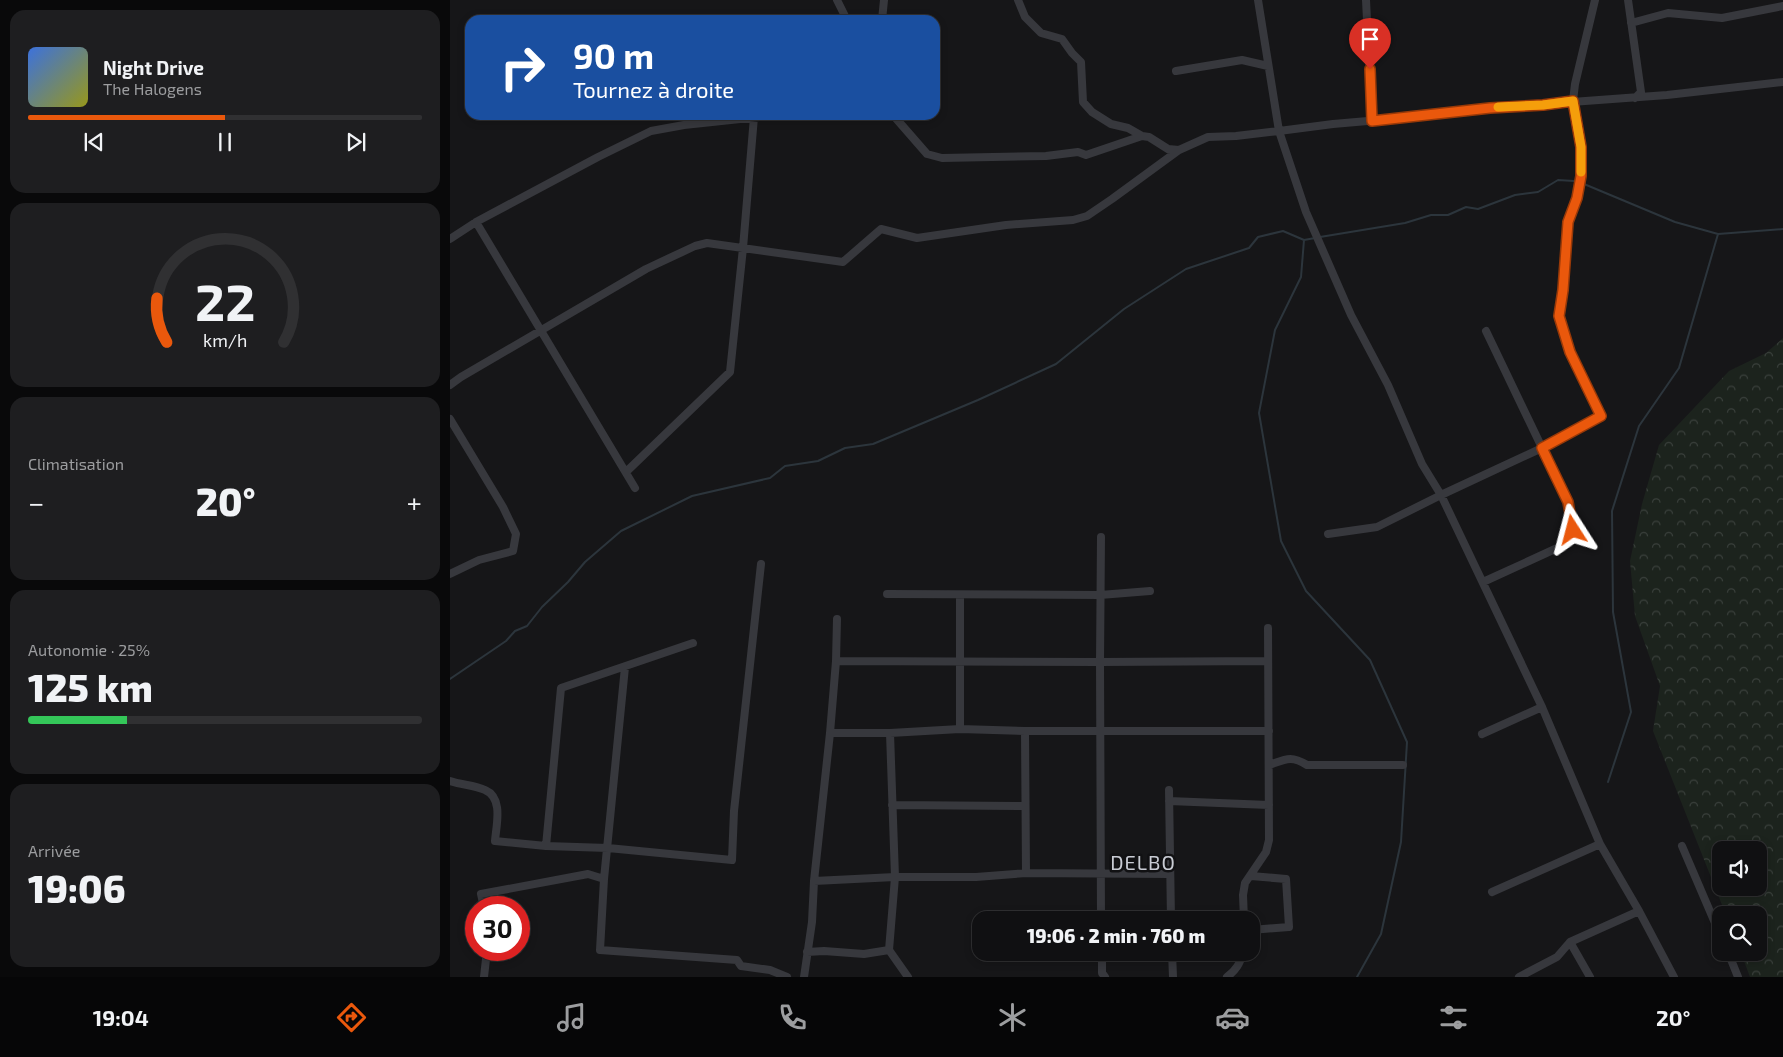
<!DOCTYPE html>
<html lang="fr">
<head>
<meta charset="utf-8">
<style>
	:root { --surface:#101012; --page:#1e1e20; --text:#f1f3f6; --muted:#9c9d9f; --line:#303032; --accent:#ea580c }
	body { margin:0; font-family:"Exo 2",sans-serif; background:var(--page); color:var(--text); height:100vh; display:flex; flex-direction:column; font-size:19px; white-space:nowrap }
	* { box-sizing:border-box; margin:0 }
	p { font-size:16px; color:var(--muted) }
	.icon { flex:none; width:28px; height:28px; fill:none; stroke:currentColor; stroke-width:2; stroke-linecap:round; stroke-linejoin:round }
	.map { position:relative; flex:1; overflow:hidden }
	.drawer { display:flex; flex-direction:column; gap:10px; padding:10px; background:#09090a; width:450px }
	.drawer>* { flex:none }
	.guide { position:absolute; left:15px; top:15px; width:475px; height:105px; border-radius:15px; box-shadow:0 2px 8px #0003,0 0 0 1px var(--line); background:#1a4fa0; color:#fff; overflow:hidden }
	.buttons { position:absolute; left:1262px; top:841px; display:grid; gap:10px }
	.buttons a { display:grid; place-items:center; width:55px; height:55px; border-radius:10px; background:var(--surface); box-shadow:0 2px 8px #0003,0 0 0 1px var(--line); font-size:25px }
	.speed { position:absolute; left:15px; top:896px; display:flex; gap:10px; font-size:25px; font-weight:700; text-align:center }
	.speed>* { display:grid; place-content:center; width:65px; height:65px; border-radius:50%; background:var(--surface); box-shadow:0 2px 8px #0003,0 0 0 1px var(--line); line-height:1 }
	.speed .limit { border:8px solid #d22; background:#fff; color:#111 }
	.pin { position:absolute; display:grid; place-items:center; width:42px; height:42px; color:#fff; margin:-51px -21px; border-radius:50% 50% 50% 0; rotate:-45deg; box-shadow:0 0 5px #0007 }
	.pin .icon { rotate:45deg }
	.me { position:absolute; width:55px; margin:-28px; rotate:351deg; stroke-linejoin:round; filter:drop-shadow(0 0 4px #0008) }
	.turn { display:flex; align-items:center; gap:18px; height:105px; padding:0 25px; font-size:22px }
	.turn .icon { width:65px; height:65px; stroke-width:2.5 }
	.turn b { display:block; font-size:35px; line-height:42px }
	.big { font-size:38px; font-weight:800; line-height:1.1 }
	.drawer .tile { flex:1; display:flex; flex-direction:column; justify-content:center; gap:8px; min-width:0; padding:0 18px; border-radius:15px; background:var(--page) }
	.drawer .dial { align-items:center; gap:0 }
	.dial svg { height:130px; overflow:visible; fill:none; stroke:var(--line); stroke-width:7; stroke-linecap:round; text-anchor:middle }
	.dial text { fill:var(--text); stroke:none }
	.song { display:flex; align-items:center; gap:15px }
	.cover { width:60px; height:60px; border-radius:8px; background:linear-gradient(135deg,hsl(220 70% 55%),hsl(60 70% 35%)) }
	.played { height:5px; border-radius:2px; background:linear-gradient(90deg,var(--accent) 50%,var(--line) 50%) }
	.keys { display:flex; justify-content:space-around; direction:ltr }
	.heat { display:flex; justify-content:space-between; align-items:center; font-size:28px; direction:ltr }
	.charge { height:8px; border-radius:4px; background:linear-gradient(90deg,#34c759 25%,var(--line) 0) }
	.trip { position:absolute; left:522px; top:911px; width:288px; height:50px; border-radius:15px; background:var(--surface); box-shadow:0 2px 8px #0003,0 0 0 1px var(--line); font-weight:800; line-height:50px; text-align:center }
	.tab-bar { display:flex; height:80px; justify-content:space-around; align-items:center; background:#060607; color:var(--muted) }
	.tab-bar .icon { width:35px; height:35px }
	.tab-bar .selected { color:var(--accent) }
	.tab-bar b { font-size:22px; color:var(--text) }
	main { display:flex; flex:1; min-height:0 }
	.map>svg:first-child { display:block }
	.forest { fill:url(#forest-crowns); fill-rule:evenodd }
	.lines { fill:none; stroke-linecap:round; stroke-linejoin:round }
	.stream { stroke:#2c353c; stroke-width:2 }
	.minor { stroke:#37383d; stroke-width:8 }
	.route-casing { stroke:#983908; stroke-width:12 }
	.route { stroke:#ea580c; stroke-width:9 }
	.slow { stroke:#f59e0b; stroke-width:9 }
	.labels { text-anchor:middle; stroke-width:5; stroke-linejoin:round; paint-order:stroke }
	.quarter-label { font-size:20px; letter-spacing:1px; fill:#c9ccd4; stroke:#111113 }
</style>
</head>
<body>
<main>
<section class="drawer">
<div class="tile">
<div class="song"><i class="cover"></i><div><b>Night Drive</b><p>The Halogens</p></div></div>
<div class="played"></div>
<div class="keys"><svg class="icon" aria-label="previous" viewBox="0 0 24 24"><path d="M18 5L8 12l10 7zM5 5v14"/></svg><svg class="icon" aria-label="pause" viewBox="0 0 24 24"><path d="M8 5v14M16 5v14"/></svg><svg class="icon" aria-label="next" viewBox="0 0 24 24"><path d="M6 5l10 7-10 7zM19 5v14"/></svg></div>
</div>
<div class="tile dial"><svg viewBox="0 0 100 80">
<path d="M14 69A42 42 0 1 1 86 69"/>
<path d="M14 69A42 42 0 0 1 8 42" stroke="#ea580c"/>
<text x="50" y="56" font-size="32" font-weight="700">22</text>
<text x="50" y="72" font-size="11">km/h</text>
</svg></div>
<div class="tile"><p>Climatisation</p>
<div class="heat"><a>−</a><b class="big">20°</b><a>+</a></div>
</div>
<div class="tile"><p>Autonomie · 25%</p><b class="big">125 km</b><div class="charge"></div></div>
<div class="tile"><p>Arrivée</p><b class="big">19:06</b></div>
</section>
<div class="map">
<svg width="1333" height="977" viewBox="0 0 1333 977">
	<defs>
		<pattern id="forest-crowns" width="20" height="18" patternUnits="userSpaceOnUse" patternTransform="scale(1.25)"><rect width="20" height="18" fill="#1c231d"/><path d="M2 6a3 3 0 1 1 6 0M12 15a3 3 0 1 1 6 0" fill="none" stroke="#3a403c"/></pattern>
	</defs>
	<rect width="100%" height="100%" fill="#161618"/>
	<path class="forest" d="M1333 338V977H1300L1291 953 1309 952V915H1276L1203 731 1210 686 1185 616 1180 561 1192 504 1209 445 1279 371 1316 353ZM1271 850H1309V888H1271Z"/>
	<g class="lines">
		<path class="stream" d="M1134 184 1225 222 1268 234 1333 229
			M870 237 955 223 981 215H998L1016 207 1028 209 1065 195 1088 192 1108 180 1124 181
			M854 240 851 277 825 330 809 413 831 541 856 591 920 660 957 742 951 842 931 934 907 977
			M0 679 56 641 65 631 77 626 92 607 118 582 135 562 171 531 242 496 320 478 335 466 368 461 395 448 423 444 528 400 606 364 674 309 736 269 799 248 808 237 833 231 854 240 865 238
			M1158 782 1181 712 1163 612 1162 511 1189 426 1229 368 1268 234"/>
		<path class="minor" d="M387 0 397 20
			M568 0 575 17 591 33 612 39 622 53 631 62 633 102 642 112 661 124 678 128 692 136
			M808 0 829 131 883 124 964 117 1040 108 1217 95 1333 82
			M916 0 922 121
			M1178 0 1191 92 1185 98
			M432 20 434 0
			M1181 23 1218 13 1272 18 1333 6
			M726 71 792 60 818 66
			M443 115 477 154 492 158 596 156 628 152 636 155 692 136 699 137 718 149 729 150 758 137 786 136 829 131 856 212 901 315 938 385 972 464 991 495 1092 707 1150 844 1189 911 1224 977
			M26 222 185 488
			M0 239 26 222 148 157 201 131 234 125 328 115
			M0 385 11 377 196 269 245 246 257 243 393 262 431 229 467 238 556 225 623 220 637 216 662 199 729 150
			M0 419 53 507 66 534 63 551 29 560 0 574
			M176 472 280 372 293 248 304 117
			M878 534 927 527 991 495 1092 448 1151 416 1120 352 1109 317 1113 290 1117 222 1127 198 1131 176V147L1123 101 1125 84 1145 0
			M651 537 650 662 651 920
			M1033 582 1116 544 1123 529 1118 502 1036 331
			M437 594 650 595 700 591
			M386 661 650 662 818 661
			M510 729V595
			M575 731 576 873
			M380 733H440L510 729 575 731H819
			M1032 734 1092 707
			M819 765C836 759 841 755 857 765H953
			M0 781C11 785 25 785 35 790 54 798 46 826 45 841L96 846 158 848 282 860 284 811 311 564
			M719 790 721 920
			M719 801 819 805
			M442 805 575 806
			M96 846 111 688 243 643
			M1232 846 1271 937
			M801 876 836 879 839 927 801 930
			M154 879 175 667
			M364 881 445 877H526L576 873 719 874
			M1042 892 1150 844
			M34 908 31 894 138 874 154 879 150 950 287 960 291 966 320 970 337 977
			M794 920 793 895 795 883 816 852 819 840 818 628
			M1120 942 1140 977
			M439 950 445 877 440 733
			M357 952 374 951 414 954 439 950 458 977
			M652 952V973L655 977
			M722 952 723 977
			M1278 952 1288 977
			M34 977 37 950
			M354 977 362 922 364 881 380 733 386 661 387 619
			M777 977C786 970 790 964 793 952
			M1069 977 1107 957 1120 942 1189 911"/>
	</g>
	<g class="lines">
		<defs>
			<path id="route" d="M920 69 922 121 1040 108 1093 105 1123 101 1131 147V176L1127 198 1118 222 1113 290 1109 316 1120 352 1151 416 1092 448 1118 502 1123 530"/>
		</defs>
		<use href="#route" class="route-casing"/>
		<use href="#route" class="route"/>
		<path class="slow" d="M1048 107 1093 105 1123 101 1131 147V172"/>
	</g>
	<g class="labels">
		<g class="quarter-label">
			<text x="693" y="870">DELBO</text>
		</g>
	</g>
</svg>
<div class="buttons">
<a><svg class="icon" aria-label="sound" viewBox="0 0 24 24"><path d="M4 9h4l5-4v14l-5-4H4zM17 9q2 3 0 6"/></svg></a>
<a><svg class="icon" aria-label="search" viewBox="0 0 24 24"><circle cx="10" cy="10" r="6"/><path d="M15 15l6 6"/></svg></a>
</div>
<div class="speed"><div class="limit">30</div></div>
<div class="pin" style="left:920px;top:69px;background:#d93025"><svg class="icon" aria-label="arrive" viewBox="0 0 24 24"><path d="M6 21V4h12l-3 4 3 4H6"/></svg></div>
<svg class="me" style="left:1123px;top:530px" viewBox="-20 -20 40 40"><path d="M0-17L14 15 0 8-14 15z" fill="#ea580c" stroke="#fff" stroke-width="4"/></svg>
<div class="trip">19:06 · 2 min · 760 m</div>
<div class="guide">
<div class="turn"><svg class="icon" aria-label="right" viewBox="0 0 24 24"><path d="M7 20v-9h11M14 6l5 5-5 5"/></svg><div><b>90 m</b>Tournez à droite</div></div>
</div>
</div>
</main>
<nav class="tab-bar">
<b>19:04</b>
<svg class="icon selected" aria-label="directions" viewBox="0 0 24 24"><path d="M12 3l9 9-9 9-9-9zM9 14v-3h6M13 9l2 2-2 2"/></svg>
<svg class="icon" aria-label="music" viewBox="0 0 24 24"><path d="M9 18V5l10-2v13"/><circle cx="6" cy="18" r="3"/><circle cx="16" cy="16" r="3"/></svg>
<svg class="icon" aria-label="phone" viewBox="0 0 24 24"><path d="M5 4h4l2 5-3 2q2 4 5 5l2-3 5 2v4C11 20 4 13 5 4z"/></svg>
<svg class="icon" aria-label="climate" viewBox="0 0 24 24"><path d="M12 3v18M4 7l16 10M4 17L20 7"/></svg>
<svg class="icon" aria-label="car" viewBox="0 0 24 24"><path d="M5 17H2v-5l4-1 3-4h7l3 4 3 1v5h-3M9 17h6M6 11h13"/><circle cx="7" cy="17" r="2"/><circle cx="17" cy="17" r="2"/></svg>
<svg class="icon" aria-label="filters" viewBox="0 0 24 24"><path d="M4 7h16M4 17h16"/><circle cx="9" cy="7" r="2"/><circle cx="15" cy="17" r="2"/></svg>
<b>20°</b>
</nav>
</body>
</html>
